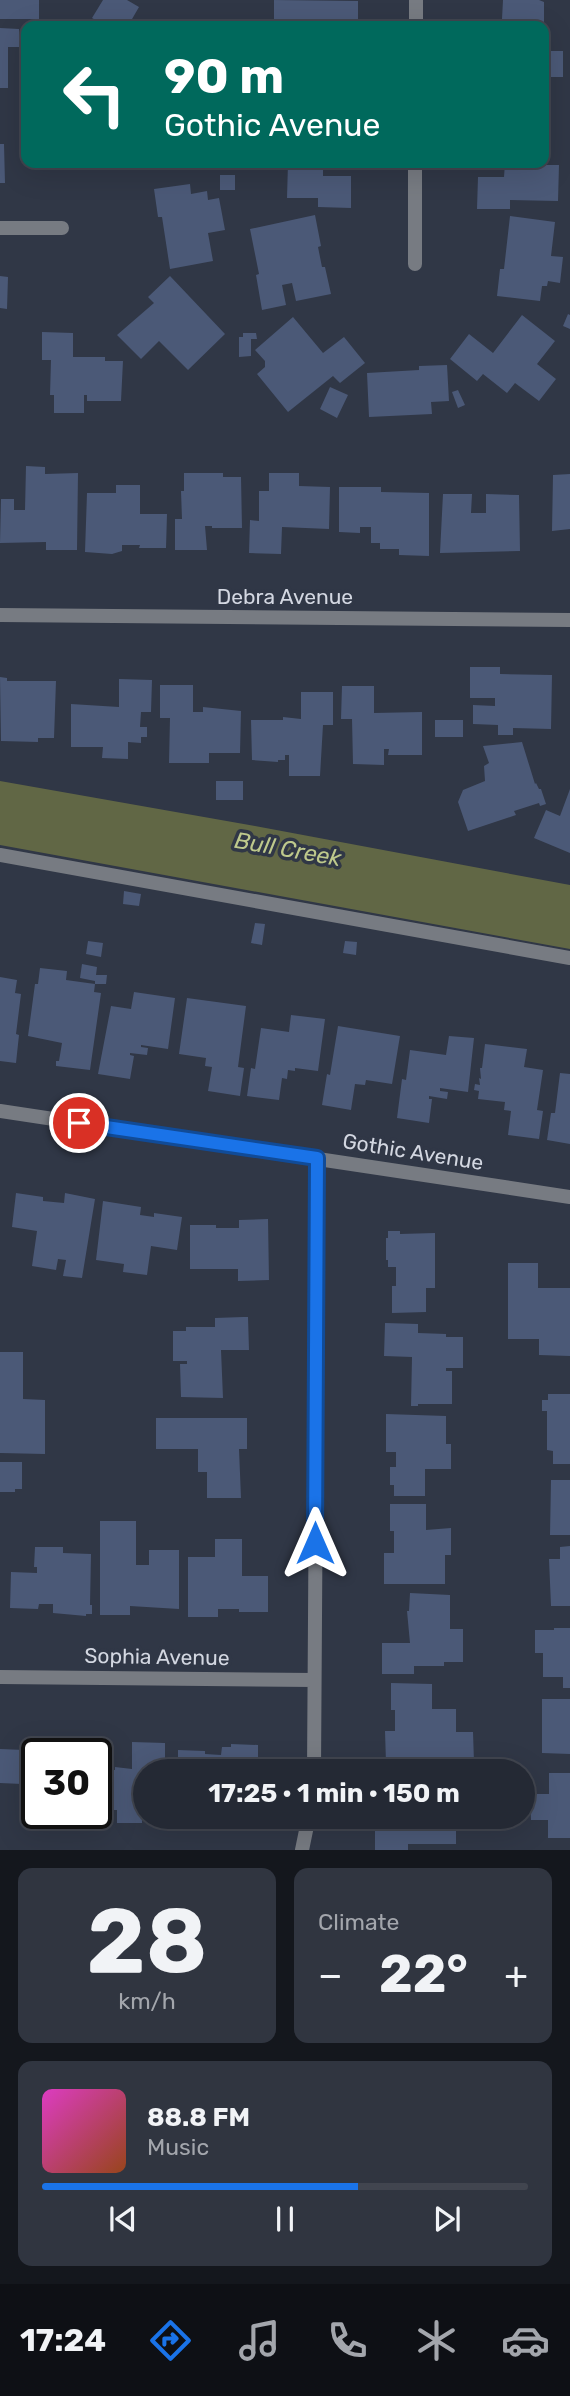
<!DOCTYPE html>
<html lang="en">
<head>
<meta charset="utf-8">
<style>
	:root { --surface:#242934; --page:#303540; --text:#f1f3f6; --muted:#a3a6ac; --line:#41454f; --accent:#1a73e8 }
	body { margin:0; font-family:Rubik,sans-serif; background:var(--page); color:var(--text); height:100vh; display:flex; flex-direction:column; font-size:26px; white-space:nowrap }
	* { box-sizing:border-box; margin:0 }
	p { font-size:23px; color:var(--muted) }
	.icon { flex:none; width:38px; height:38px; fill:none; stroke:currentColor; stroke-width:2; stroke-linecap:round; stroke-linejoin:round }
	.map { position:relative; height:1850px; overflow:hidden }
	.side { display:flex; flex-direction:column; gap:18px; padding:18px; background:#14171d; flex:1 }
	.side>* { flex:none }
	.banner { position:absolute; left:21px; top:21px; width:528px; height:147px; border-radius:14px; box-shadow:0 7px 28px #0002,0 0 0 2px var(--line); background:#00695c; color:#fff; overflow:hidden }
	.speed { position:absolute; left:21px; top:1738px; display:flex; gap:14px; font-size:35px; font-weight:700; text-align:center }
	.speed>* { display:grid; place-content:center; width:91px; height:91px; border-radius:50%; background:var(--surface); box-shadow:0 7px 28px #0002,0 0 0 2px var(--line); line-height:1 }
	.speed .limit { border:4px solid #111; border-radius:10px; background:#fff; color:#111 }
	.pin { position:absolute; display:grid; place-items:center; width:60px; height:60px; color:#fff; margin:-30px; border:4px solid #fff; border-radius:50%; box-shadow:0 2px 7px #0007 }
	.me { position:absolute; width:77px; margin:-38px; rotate:0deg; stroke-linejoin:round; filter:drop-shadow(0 0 5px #0008) }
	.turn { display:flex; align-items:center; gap:24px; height:147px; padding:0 28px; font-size:32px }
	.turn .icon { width:91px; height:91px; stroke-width:2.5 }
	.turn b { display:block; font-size:49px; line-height:60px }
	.big { font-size:52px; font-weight:700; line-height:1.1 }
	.side .tile { flex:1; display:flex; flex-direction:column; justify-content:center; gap:10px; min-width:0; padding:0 24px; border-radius:14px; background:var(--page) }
	.side .dial { align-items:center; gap:0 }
	.dial b { font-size:91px; line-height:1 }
	.song { display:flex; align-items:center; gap:21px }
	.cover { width:84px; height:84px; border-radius:10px; background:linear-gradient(135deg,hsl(310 70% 55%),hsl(20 70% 35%)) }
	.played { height:7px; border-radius:4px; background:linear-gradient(90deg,var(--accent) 65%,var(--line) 65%) }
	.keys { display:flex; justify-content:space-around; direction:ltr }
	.heat { display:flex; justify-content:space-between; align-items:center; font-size:38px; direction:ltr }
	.side .tiles { flex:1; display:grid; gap:18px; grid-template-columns:1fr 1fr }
	.tile:last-child { grid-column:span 2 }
	.trip { position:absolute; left:133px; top:1759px; width:402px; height:70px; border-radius:35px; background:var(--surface); box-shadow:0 7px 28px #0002,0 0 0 2px var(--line); font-weight:700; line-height:70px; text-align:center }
	.tab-bar { display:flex; height:112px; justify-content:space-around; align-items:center; background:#0e1015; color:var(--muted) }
	.tab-bar .icon { width:49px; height:49px }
	.tab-bar .active { color:var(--accent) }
	.tab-bar b { font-size:32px; color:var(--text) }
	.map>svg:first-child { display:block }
	.water { fill:#616745 }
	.building { fill:#4b5977 }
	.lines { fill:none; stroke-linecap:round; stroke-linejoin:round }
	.service { stroke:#777b82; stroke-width:14 }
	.minor { stroke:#777b82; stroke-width:14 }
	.tertiary { stroke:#777b82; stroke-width:14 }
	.route-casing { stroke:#114b97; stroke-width:18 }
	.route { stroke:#1a73e8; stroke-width:12 }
	.labels { text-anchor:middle; stroke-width:7; stroke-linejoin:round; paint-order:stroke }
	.street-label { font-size:21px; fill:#d3d7e1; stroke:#303746 }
	.water-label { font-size:23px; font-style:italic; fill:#bec98c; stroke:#303746 }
</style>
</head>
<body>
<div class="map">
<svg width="570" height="1850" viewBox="0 0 570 1850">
	<rect width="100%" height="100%" fill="#303746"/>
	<path class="water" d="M0 781 255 826 570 885V949L0 845Z"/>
	<path class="building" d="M0 0H39V19H0Z
		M103 0H127L139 7 128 26H106L92 18Z
		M274 0 358 1V26H325V23L274 26Z
		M503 0H539L544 2V26H504V20L502 19Z
		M0 28 19 29V47H8V88H0Z
		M544 51H563V77H547V103H544Z
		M0 144H4L5 183H0Z
		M220 163H231L232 169H221Z
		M288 163H323V176H351V208L318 207V198H287Z
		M505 163H545V165H559L558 201 510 200V209H477L478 177H504Z
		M220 175H235V190H220Z
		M190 184 191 194 207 191 208 200 219 198 225 230 208 233 213 261 170 269 162 217H158L154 189Z
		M315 215 321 246 318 247 322 267H325L331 294 296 301 292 283 282 285 286 305 262 310 256 275 259 274 250 229Z
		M510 216 555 222 551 256 563 257 560 283 548 281 547 286H542L540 301 497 296 500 269H504Z
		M0 276 8 277 7 309 0 308Z
		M170 276 225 334 188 370 159 341 141 359 117 335 154 303 148 297Z
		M568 314 570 315V329L563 326Z
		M522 315 555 341 537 364 556 379 539 401 515 383 507 393 483 374 477 381 450 359 469 334 493 353Z
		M293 317 323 353 344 337 365 363 340 383 333 376 288 412 257 374 265 367V361L255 350Z
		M42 332 73 333V357H105V361H123L121 401H87V395H84V413H54V395H50L51 360H42Z
		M243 333H256L257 339H251V356L239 357V337H243Z
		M447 365 449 401 431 402 432 414 369 417 367 373 419 370V366Z
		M330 387 348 395 337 418 320 409Z
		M458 390 465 405 458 408 452 392Z
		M26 466 45 467V474L78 473 77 550H46V542L0 543 1 499H14V510H25Z
		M184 473H223V477H241L242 528H212V526H205L207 550H175V519H182L181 491H184Z
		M269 473H299V486L330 487 329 529 282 527 281 554 249 553 250 520 259 521V491H269Z
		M570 474V529L552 531 553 475Z
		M116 485H140V514H167L166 548H139L140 545H122V551L112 554 85 552 87 493H116Z
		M339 487H381V492L429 493V556L399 555V549H380V543H371V527H360V533L339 532Z
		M443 494H472L471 513H486V494L519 495 520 551 440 553Z
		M470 667H500V674L552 675 551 729 513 728V735H498V725L473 724V705L495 706V698H470Z
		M0 677 7 678V681H56L54 738H38V742L1 741Z
		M119 679 152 680 151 712H141L140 727H147V737H141V743L128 742V759L102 758 103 747H71V704L119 707Z
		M160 685H193V712H203V707L241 711 240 753H209V763H169L170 718H160Z
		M342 686H374V713L422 712V755H388L389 749H384V765L353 764 352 719H341Z
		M301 692H333V725H323L320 776H289V755H285V760H278V762L252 760 251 720H283V717L301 719Z
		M435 720H463V737H435Z
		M522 742 535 784 536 783 539 789H541L546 804 540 806 539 803 514 811 516 815 468 831 458 802 463 790 485 781 484 766 489 763 483 746Z
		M216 781H243V800H216Z
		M570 789V853L534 838 546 810 560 816Z
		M124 891 141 894 139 906 123 904Z
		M255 923 265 924 262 945 251 943Z
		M88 941 103 943 101 957 86 954Z
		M345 941 357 942 356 955 343 953Z
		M82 964 97 967 96 975H107L106 984H95V981L80 978Z
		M40 968 67 971 66 980 95 984 94 992 101 993 90 1070 56 1066V1061H59L62 1043 28 1036 35 984H38Z
		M0 977 17 980 15 993 21 994 16 1034 19 1035 16 1063 0 1061Z
		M134 992 175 998 168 1049 141 1045V1047L148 1048 147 1055 130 1053V1055L134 1056 130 1079 98 1074 111 1006 131 1009Z
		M187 998 246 1006 238 1067 244 1068 240 1096 208 1091 212 1067 205 1066 206 1058 179 1054Z
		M291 1015 325 1019 318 1071 295 1068V1071L288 1070 287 1079 282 1078 279 1100 247 1096 251 1068 255 1069 261 1028 289 1032Z
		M338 1026 400 1036 392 1084 366 1080 365 1085 355 1084 351 1110 322 1105 327 1074 330 1075Z
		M449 1036 474 1038 468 1092 440 1088V1091L448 1092 447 1099 429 1096V1099H432L429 1123 397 1118 402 1079 406 1080 410 1050 446 1055Z
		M485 1044 527 1049 524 1067 543 1070 537 1110 543 1111 539 1139 508 1135 511 1111 504 1110 505 1102 478 1099 479 1091 474 1090 475 1084 480 1085 479 1078 481 1079 480 1068H482Z
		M560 1073 570 1074V1144L547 1140 551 1113H555Z
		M16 1193 43 1197V1201L64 1203 65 1193 95 1199 82 1278 63 1276 66 1260 58 1259 56 1270 32 1266 37 1231 12 1227Z
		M103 1201 141 1207 140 1215 154 1217V1213L182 1217 177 1250 151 1246 147 1275 123 1272 124 1264 96 1260Z
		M268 1219 269 1280 238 1281V1269H190V1225H216V1228H239V1220Z
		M388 1231H400V1234L435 1233V1288H426V1312L392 1313V1286H396V1267H388V1260H386V1238H388Z
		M508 1263H538V1288H570V1356L539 1355V1339H508Z
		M243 1317H248L249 1350H221L223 1398 181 1397 180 1364H187V1361H173V1331H186V1327H215V1318Z
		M385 1323 418 1324V1333L446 1334V1337H463V1368H446V1371H452V1404H418V1406H411L412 1357 384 1356Z
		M0 1352H23V1399L45 1400V1454L0 1453Z
		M548 1394H570V1464H553V1451L547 1450V1411H542V1400H548Z
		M386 1414 446 1416V1444H451V1469H425V1496H394V1485H390V1467H396V1452H386Z
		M156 1418H247V1449H239L241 1498H207V1472H198V1449H156Z
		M0 1462H22V1489H15V1492H0Z
		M551 1480H570V1535H550Z
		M390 1504H426V1530L451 1528V1555H445V1584H384V1553H394V1531H390Z
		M100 1521H136V1565H149V1550H179V1609L130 1606V1615H100Z
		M215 1539H242V1576H268V1612H239V1609H218V1617H188V1557H215Z
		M570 1546V1606H551L549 1559H560V1547Z
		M35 1547H63V1553L91 1554 90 1605H92V1614H86V1616L53 1613V1604H39L38 1609 10 1608 11 1572 37 1573V1567H34Z
		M410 1593 450 1595V1629H463V1662H444V1666H414V1674H382V1643H410L407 1611H409Z
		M554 1628H570V1688H563V1677H543V1653H535V1630H554Z
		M391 1683 432 1684V1709H456V1732H473L474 1762 386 1763 385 1731H395V1710H391Z
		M542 1699H570V1754L542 1753Z
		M132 1742 165 1743V1771H145V1805H142V1823H117V1810H96V1770H115V1767L132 1769Z
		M231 1744 258 1745V1771H178V1750L205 1751V1754L221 1755 222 1747H231Z
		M0 1749 24 1750V1753H37V1808H24L22 1784 0 1783Z
		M45 1749H75V1754H45Z
		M549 1773H570V1838H548V1820H531L530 1794H549Z
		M179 1816H228V1821L179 1819Z
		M404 1816H456V1844H408V1850H375V1822H404Z"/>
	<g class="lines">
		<path class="service" d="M0 855 570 958"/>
		<path class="minor" d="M416 26V0
			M0 228H62
			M415 264V163
			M0 1677 314 1680
			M314 1771 318 1158
			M302 1850 309 1816"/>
		<path class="tertiary" d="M0 615 570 620
			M0 1111 570 1197"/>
	</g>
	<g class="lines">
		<defs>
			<path id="route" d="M79 1123 317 1158 315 1543"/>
		</defs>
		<use href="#route" class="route-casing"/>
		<use href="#route" class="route"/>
	</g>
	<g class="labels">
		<g class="street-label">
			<text x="285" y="604">Debra Avenue</text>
			<text transform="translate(413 1152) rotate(9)" y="7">Gothic Avenue</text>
			<text transform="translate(157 1657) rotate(1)" y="7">Sophia Avenue</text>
		</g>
		<g class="water-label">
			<text transform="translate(288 849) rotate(10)" y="8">Bull Creek</text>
		</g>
	</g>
</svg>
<div class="speed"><div class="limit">30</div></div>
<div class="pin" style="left:79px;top:1123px;background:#d93025"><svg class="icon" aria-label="arrive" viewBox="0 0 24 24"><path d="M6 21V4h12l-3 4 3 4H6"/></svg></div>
<svg class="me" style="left:315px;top:1543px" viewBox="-20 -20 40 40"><path d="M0-17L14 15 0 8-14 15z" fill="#1a73e8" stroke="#fff" stroke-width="4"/></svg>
<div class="trip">17:25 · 1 min · 150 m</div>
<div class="banner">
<div class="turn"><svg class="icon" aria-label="left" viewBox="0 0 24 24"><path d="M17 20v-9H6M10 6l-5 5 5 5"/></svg><div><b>90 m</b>Gothic Avenue</div></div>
</div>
</div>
<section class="side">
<div class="tiles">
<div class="tile dial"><b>28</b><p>km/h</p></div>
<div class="tile"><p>Climate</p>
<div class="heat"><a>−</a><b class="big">22°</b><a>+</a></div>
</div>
<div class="tile">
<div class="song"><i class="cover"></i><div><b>88.8 FM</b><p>Music</p></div></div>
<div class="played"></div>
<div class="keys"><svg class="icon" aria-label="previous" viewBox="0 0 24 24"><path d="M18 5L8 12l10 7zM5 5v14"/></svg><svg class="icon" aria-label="pause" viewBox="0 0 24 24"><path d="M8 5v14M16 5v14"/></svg><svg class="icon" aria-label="next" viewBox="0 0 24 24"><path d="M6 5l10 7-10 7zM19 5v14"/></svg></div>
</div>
</div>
</section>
<nav class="tab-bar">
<b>17:24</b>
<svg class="icon active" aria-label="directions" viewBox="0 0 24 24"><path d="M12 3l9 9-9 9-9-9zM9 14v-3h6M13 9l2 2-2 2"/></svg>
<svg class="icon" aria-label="music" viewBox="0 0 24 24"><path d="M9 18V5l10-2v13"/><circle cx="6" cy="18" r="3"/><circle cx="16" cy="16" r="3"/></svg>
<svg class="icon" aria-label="phone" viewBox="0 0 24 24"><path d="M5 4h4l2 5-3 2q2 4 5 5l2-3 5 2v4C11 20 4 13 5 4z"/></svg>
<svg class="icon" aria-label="climate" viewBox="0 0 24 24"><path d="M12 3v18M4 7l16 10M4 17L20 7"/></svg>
<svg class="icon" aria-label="car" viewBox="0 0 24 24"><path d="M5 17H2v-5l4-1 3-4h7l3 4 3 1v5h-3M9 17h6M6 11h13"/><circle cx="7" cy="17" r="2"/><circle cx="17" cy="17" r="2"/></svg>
</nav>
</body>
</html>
